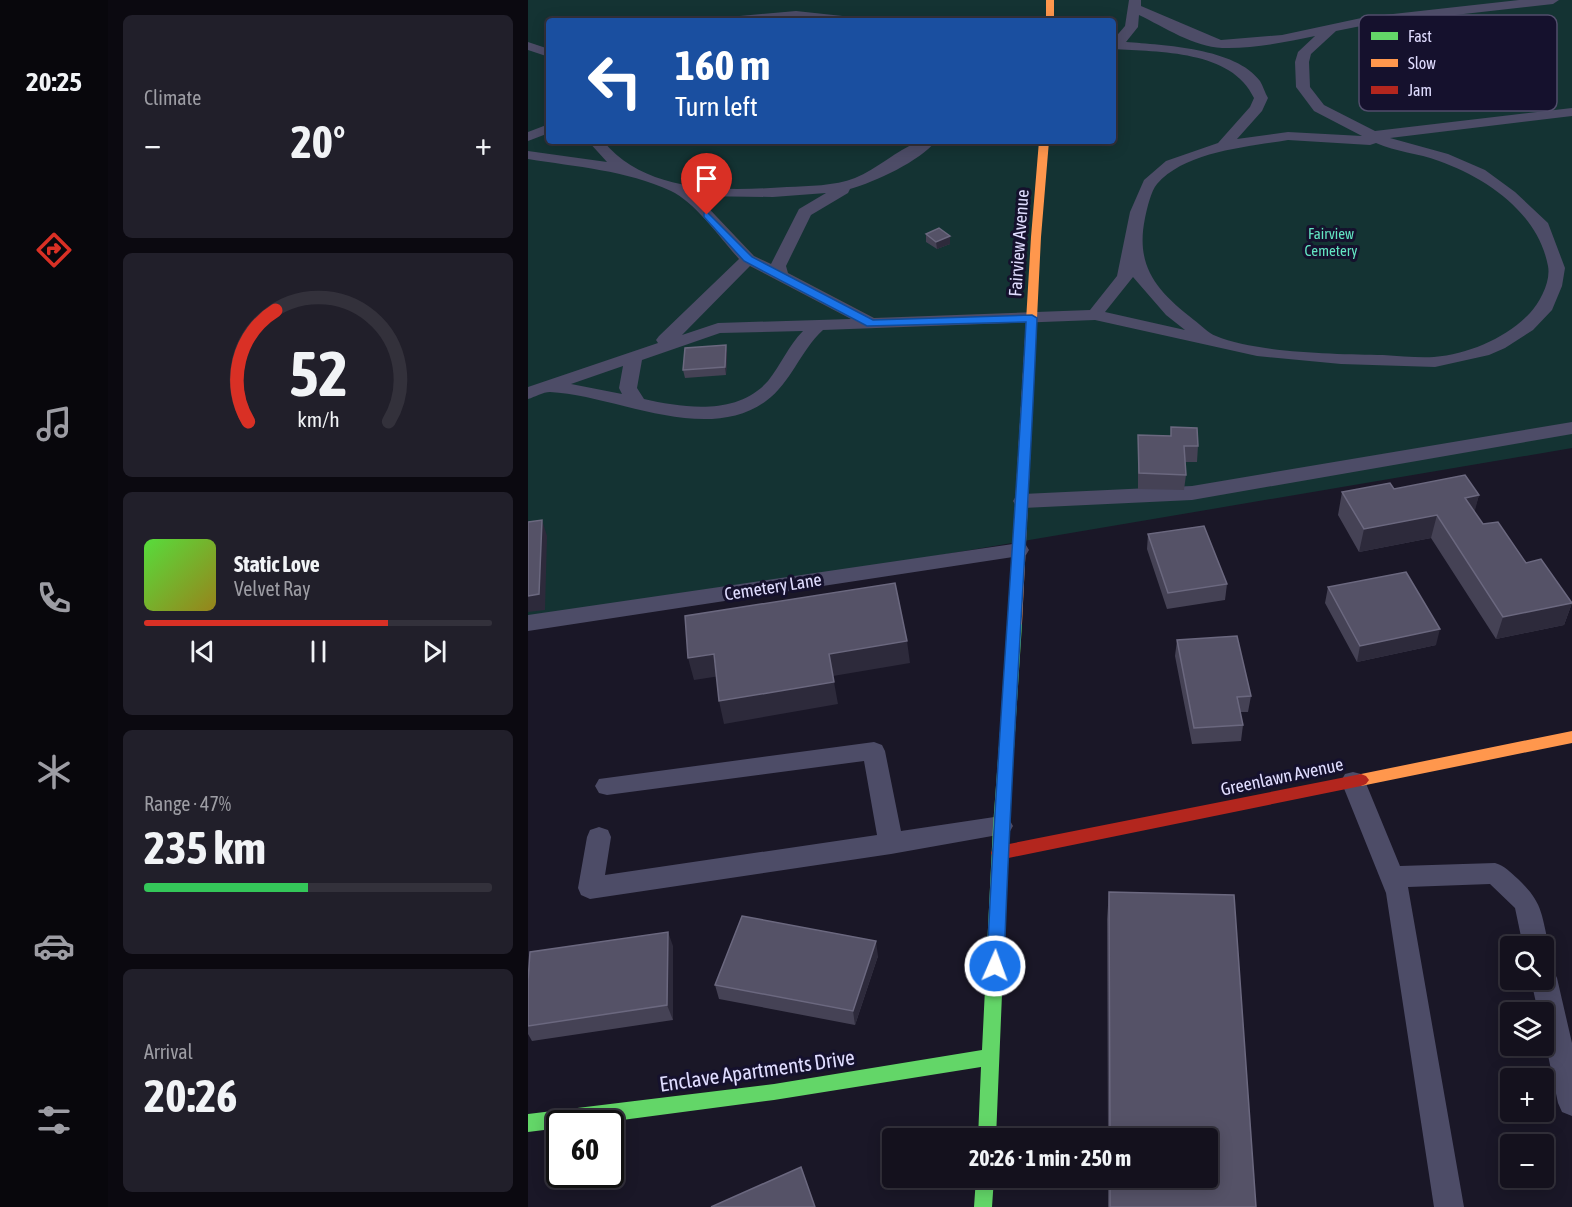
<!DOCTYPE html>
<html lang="en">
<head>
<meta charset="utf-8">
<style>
	:root { --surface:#14111d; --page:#211f2a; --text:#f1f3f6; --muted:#9d9da4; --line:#33313b; --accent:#d93025 }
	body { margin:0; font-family:"Asap Condensed",sans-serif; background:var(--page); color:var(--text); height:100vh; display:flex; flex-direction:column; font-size:22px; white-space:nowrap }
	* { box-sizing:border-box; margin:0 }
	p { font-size:20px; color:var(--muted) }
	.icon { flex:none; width:33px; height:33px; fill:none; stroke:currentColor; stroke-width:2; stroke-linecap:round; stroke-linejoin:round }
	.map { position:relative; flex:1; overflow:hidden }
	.panel { display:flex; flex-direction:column; gap:15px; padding:15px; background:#0b0910; width:420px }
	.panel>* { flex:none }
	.hud { position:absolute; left:18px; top:18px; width:570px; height:126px; border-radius:6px; box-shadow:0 3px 15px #0003,0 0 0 2px var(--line); background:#1a4fa0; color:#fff; overflow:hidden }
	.controls { position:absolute; left:972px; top:936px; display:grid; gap:12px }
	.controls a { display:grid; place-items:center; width:54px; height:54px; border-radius:6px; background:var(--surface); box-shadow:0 3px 15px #0003,0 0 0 2px var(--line); font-size:30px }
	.speed { position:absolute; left:18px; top:1110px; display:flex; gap:12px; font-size:30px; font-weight:700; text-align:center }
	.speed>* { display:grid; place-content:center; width:78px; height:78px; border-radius:50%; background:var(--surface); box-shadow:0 3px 15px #0003,0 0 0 2px var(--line); line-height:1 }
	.speed .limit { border:3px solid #111; border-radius:9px; background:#fff; color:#111 }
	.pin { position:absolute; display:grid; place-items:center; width:51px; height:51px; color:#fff; margin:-62px -26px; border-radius:50% 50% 50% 0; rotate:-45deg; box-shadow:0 0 6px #0007 }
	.pin .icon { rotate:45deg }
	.me { position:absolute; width:66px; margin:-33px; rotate:2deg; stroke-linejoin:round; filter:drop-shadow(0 0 4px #0008) }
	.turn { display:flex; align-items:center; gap:21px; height:126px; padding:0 30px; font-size:27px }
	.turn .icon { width:78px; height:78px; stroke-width:2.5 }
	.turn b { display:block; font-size:42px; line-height:51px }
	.big { font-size:45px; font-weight:700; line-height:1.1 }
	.panel .tile { flex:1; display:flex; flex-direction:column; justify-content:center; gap:9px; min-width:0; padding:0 21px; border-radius:9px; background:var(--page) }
	.panel .dial { align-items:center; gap:0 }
	.dial svg { height:156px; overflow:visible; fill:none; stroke:var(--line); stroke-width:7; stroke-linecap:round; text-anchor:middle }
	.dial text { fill:var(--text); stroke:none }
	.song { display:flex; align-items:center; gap:18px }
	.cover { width:72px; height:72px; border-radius:9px; background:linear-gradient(135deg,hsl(110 70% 55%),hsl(50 70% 35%)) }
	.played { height:6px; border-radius:3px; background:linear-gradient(90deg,var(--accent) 70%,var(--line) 70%) }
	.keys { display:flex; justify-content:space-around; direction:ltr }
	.heat { display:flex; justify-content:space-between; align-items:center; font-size:33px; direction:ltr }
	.charge { height:9px; border-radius:4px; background:linear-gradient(90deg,#34c759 47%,var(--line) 0) }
	.trip { position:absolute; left:354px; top:1128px; width:336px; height:60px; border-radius:6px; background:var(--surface); box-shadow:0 3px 15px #0003,0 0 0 2px var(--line); font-weight:700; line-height:60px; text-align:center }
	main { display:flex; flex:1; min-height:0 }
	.menu { display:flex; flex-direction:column; width:108px; justify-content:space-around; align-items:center; background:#08070c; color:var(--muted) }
	.menu .icon { width:42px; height:42px }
	.menu .active { color:var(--accent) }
	.menu b { font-size:27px; color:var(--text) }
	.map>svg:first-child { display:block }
	.green { fill:#143333; fill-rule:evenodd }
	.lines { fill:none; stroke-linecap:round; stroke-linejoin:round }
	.lane { fill:#4d4c67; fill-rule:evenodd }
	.fast { fill:#63d668; fill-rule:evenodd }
	.slow { fill:#ff974d; fill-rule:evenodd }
	.jam { fill:#b3261e; fill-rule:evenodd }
	.wall { fill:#454255 }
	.shaded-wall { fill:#2d2a3b }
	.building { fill:#555267; stroke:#6b687f; stroke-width:1.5 }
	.route { fill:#1a73e8; stroke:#114b97; stroke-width:1.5 }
	.labels { text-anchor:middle; stroke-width:6; stroke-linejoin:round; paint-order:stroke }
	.far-park-label { font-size:15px; fill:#63e5c2; stroke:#15112d }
	.street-label { font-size:18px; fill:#e0ddff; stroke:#15112d }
	.near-street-label { font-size:21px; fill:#e0ddff; stroke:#15112d }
	.key { fill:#15112d; stroke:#524e6c; stroke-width:1.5 }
	.key-label { font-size:16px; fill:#e0ddff }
</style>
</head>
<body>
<main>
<nav class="menu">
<b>20:25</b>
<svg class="icon active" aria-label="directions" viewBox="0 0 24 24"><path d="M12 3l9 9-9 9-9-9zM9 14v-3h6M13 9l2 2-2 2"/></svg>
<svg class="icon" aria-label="music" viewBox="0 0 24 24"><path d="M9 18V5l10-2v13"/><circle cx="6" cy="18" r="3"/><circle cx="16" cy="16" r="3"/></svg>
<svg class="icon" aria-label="phone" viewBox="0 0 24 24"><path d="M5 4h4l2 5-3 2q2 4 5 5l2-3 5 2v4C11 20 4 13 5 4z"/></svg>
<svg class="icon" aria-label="climate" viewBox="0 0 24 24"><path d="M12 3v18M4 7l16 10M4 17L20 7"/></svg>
<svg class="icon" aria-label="car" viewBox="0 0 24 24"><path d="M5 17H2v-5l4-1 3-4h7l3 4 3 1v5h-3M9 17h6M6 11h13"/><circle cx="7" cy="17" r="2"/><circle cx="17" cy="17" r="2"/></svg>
<svg class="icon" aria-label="filters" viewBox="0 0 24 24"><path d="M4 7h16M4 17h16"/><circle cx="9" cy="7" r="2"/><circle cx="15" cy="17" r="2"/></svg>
</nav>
<section class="panel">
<div class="tile"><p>Climate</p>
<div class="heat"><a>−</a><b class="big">20°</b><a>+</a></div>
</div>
<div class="tile dial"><svg viewBox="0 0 100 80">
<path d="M14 69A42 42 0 1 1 86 69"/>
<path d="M14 69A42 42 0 0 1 28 12" stroke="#d93025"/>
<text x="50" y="56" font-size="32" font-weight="700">52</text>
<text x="50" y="72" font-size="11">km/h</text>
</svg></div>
<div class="tile">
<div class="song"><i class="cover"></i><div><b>Static Love</b><p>Velvet Ray</p></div></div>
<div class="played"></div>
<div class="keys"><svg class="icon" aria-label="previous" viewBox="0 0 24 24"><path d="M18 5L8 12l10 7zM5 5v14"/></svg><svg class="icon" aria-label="pause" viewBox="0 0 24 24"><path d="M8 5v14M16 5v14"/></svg><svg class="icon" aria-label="next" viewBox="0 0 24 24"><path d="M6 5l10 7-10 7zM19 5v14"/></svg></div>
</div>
<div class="tile"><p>Range · 47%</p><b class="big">235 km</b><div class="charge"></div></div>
<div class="tile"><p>Arrival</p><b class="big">20:26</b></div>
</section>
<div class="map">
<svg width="1044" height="1207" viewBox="0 0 1044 1207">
	<rect width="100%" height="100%" fill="#1a1727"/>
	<path class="green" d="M0 0H1044V448L0 625ZM21 21H585V141H21Z"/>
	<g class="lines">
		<path class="lane" d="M601 0H613V6L693 40 754 35 838 17 991 0H1031L1025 4 838 25 808 31 783 54 781 62 782 87 796 105 847 131 1044 108V116L862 138 920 154 957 170 987 192 1020 223 1037 268 1034 286 1024 310 1005 330 977 348 961 355 907 367 813 364 729 356 567 320 295 330C272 351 263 383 238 401 177 445 87 395 22 392 15 392 7 397 0 399V387L130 343 128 340 131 336 211 259C193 239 167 202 143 191 98 170 48 167 0 159V151L79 162 60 141H75C119 194 196 191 259 187 281 186 306 186 327 178 349 169 369 150 390 142 395 140 403 141 408 141 392 161 347 182 322 189L320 193 283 215 258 266 260 273 346 318 562 310 589 276 602 212 616 180 638 161 690 143 722 107 726 98C704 50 631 52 585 49V40L597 26ZM611 15C636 27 666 47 694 48 725 49 758 42 787 36L770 52 767 62 768 87 786 111 834 136 760 132 709 139 734 111 740 98C737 93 735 86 732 81 708 48 635 45 598 42L610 27ZM760 140 842 145 848 143C868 152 890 153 911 161 959 178 1010 213 1020 266 1023 282 1012 302 1002 313 978 338 941 354 906 357 890 358 872 356 855 355 810 354 728 353 688 336 680 333 673 325 666 320 629 291 607 267 617 218 619 208 623 191 629 184 658 151 720 147 760 140ZM298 193 271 209 243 264 226 256 169 196 245 197ZM222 266 323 319 190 323 154 335ZM605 277 638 315 657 330 577 312ZM275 331C260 346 253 365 240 381 209 416 156 408 116 399L109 388 114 360 192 333ZM95 366 91 388 94 394 43 384Z
			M268 11 324 17 331 21H194L201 17Z
			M0 42 21 49V57L0 50Z
			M21 124V133L0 141V132Z
			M1044 422V434L664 500 495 508 488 506 485 501 488 496 495 494 664 486Z
			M491 543 498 545 501 550 498 555 0 631V615Z
			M346 742 354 745 357 751 373 831 473 816 481 819 485 826 481 833 363 854 62 899 53 895 50 888 59 837 62 830 71 827 80 830 83 837 77 875 349 835 336 761 79 795 71 793 67 786 71 779Z
			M825 772 833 774 837 781 872 866 967 863C977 866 982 872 990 879 1015 903 1013 913 1021 946L1016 955V946H995L987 908 962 884 880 887 936 1207H906L858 893 813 781 817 774Z
			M1016 966 1025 970 1029 978 1044 1043V1116L1034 1112 1030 1103 1016 1036V1012H1010L1003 980H1016Z"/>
		<path class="fast" d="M487 619 494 624 481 826 468 1138H450L453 1067 246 1100 64 1124H32V1128L0 1132V1114L246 1084 454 1050 465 826 480 624Z
			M448 1178H466L464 1207H446Z"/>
		<path class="slow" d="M518 0H526V21H518Z
			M511 141H521L513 237 494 624 487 629 480 624 503 237Z
			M1044 731V743L833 786 828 784 825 780 828 776 833 774Z"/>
		<path class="jam" d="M833 774 838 776 841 780 838 784 833 786 471 860 465 858 463 853 465 848 471 846Z"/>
	</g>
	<path class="wall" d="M398 234 422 236V244L409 249 398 242Z
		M198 345 199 353 198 375 157 378 155 370Z
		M643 427 670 446 669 462H657L658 475 656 490 610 489V435L643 436Z
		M866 489 951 495 946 511 955 524 1044 603 1036 625 968 639 903 538 831 552 810 515 814 492Z
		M620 534 699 584 697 600 639 609 619 549Z
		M800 587 908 645 829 662 797 603Z
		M649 640 723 696 720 712H712L715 725 713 741 664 744 647 656Z
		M581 892 728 1207H580V1178H680V1138H580L579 919Z
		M145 946V1020L4 1041 0 1034V981Z
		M350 956 327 1025 191 999 187 985Z"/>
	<path class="shaded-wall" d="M422 236V244L409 249 408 242Z
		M198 345 199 353 198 375 197 367Z
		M951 495 945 518 937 498Z
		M909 515 903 538 831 552 836 529Z
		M14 520 19 536 17 610 0 612V596Z
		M1044 603 1036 625 968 639 975 617Z
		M912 629 908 645 829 662 832 646Z
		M379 641 382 663 305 676 301 654Z
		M186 654 192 676 166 680 160 658Z
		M306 682 310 704 196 724 191 701Z
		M140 932 145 946V1020L139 1005Z
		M348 941 350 956 327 1025 325 1011Z"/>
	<path class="building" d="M411 228 422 236 408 242 398 234Z
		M198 345 197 367 155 370 157 348Z
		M643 427 669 428 670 446H656L658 475 611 473 610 435 643 436Z
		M937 475 951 495 937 498 955 524 970 522 998 563 1013 559 1044 603 975 617 909 515 836 529 814 492 862 483 866 489Z
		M14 520 11 594 0 596V522Z
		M676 526 699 584 640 593 620 534Z
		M878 572 912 629 832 646 800 587Z
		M367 583 379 641 301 654 306 682 191 701 186 654 160 658 157 616Z
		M709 636 723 696 709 697 715 725 666 728 649 640Z
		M581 892 706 895 728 1207H582V1178H680V1138H582Z
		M214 916 348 941 325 1011 187 985Z
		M140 932 139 1005 0 1026V981L2 952Z
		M273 1167 287 1207H183Z"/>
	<path class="route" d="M179 212 224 257 345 320 504 315 509 318C500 534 483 750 476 966L473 972 467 974 461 972 459 966C468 751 487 537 498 322L339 326 216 261 176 217V213Z"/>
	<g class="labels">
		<g class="far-park-label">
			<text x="803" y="239">Fairview<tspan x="803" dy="17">Cemetery</tspan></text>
		</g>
		<g class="street-label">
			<text transform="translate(491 243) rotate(-86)" y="6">Fairview Avenue</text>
			<text transform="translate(245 587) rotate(-9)" y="6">Cemetery Lane</text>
			<text transform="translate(754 777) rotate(-12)" y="6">Greenlawn Avenue</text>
		</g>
		<g class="near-street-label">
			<text transform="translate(229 1071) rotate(-8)" y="7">Enclave Apartments Drive</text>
		</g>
	</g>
	<rect x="831" y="15" width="198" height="96" rx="9" class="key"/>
	<rect x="843" y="32" width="27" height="8" fill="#63d668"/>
	<rect x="843" y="59" width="27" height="8" fill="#ff974d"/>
	<rect x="843" y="86" width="27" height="8" fill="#b3261e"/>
	<g class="key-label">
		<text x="880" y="42">Fast</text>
		<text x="880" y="69">Slow</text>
		<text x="880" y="96">Jam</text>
	</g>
</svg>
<div class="controls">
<a><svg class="icon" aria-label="search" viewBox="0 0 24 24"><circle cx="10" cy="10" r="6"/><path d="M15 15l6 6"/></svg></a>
<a><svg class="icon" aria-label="layers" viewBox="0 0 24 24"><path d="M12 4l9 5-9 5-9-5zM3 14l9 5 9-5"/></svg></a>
<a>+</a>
<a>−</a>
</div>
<div class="speed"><div class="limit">60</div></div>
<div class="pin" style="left:179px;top:215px;background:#d93025"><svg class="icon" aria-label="arrive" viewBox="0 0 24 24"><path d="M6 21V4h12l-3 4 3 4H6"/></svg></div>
<svg class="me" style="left:467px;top:966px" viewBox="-20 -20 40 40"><circle r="17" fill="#1a73e8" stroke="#fff" stroke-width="3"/><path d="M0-11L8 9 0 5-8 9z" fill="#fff"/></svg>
<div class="trip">20:26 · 1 min · 250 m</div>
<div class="hud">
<div class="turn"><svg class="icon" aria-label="left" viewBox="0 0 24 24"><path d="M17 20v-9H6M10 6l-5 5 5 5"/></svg><div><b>160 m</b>Turn left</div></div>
</div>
</div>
</main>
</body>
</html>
